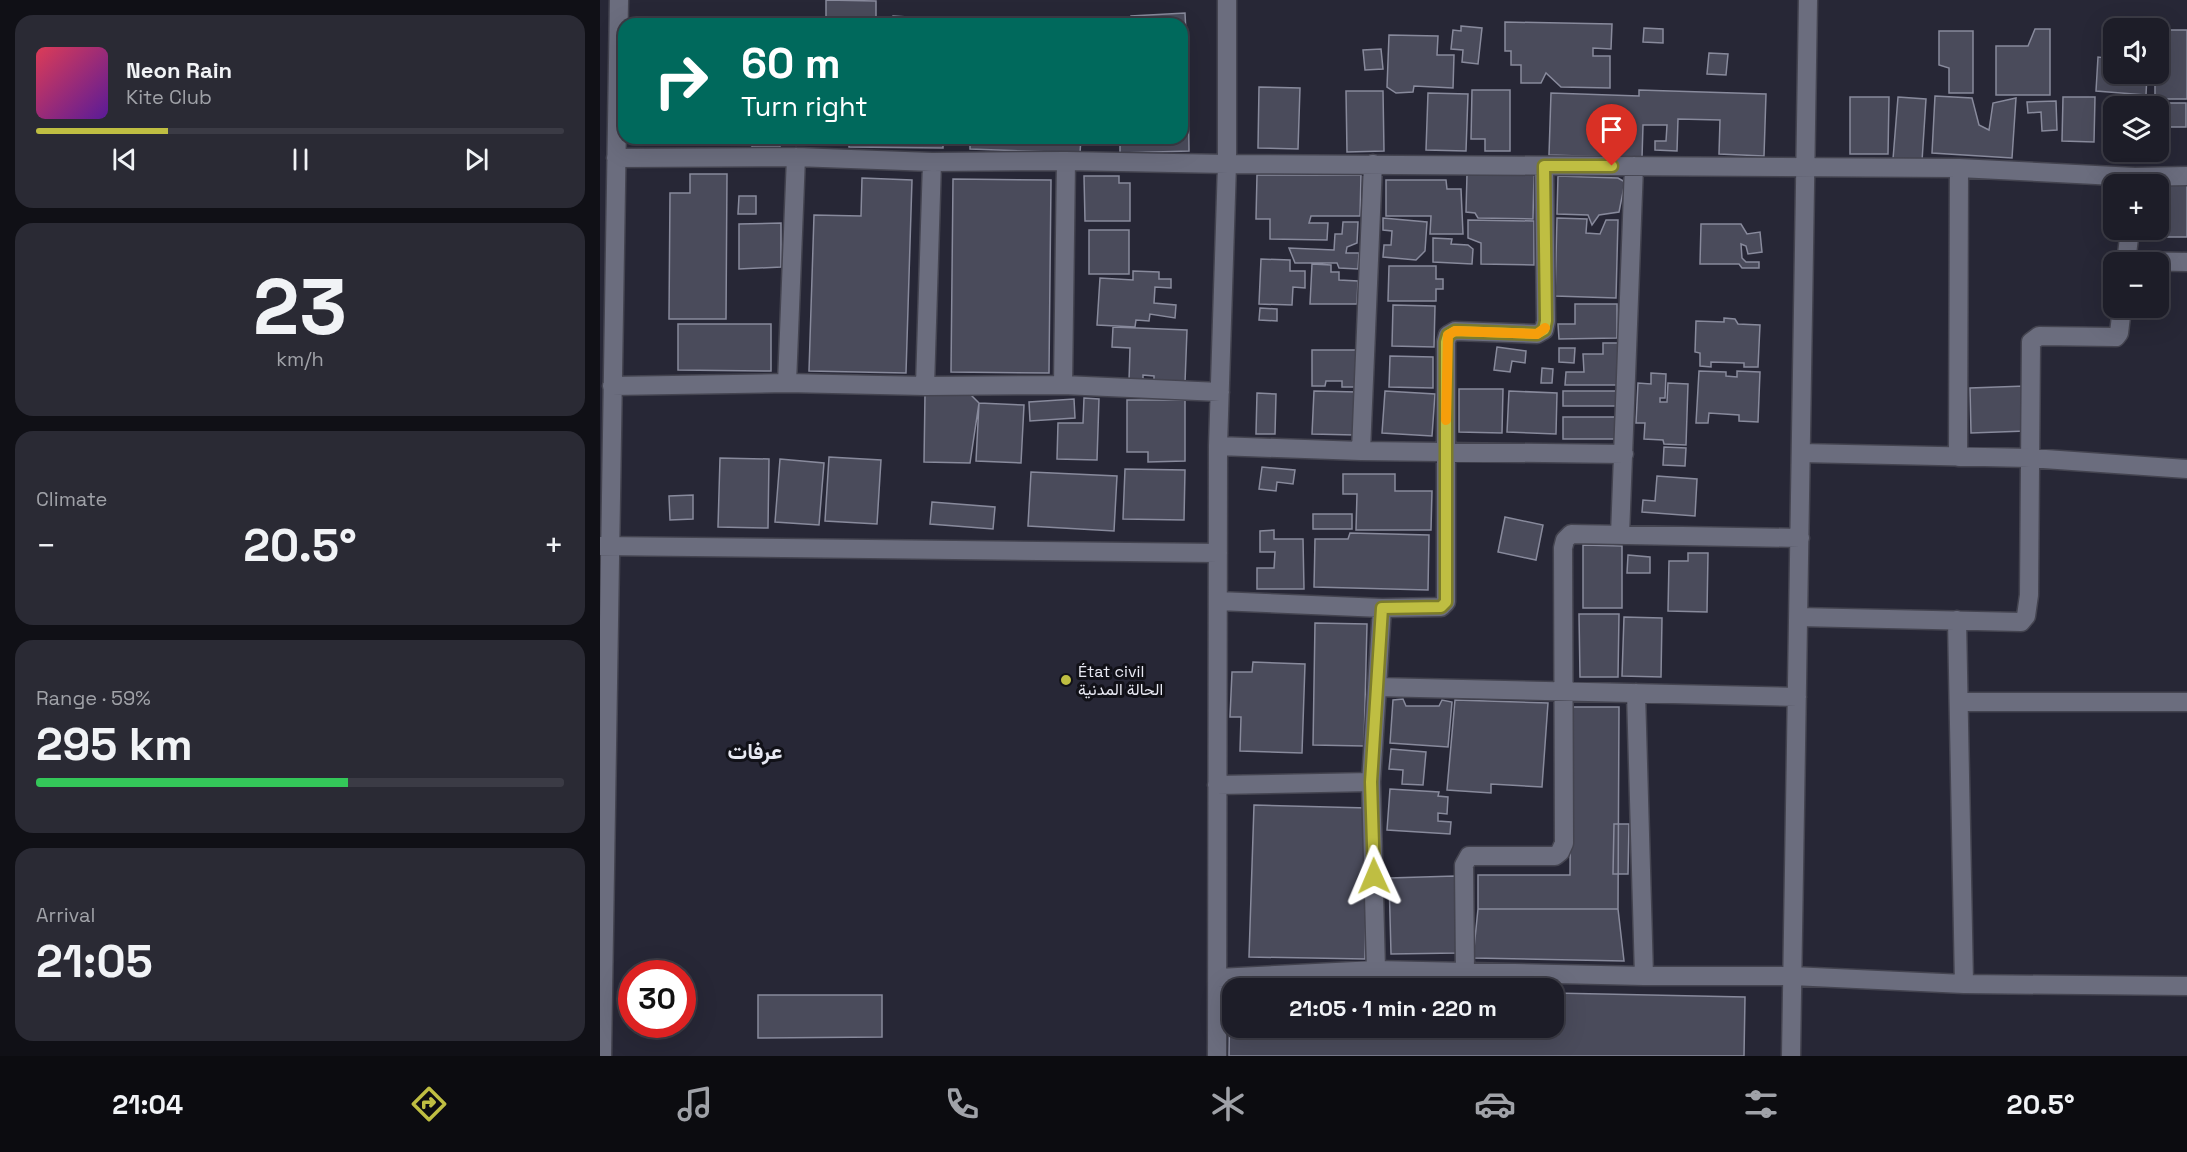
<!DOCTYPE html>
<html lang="en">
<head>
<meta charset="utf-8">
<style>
	:root { --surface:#1d1d28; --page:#2a2a34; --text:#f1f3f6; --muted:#a0a2a8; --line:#3b3b45; --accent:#bfbe42 }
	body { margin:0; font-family:"Space Grotesk",Vazirmatn,sans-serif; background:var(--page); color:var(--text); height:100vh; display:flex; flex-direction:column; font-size:22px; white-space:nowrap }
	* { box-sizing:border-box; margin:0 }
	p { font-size:20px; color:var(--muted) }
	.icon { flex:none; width:33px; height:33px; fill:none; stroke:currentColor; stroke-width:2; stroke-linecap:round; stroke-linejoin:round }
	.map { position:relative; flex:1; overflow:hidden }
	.side { display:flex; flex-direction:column; gap:15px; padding:15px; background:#101016; width:600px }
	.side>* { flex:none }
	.banner { position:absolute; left:18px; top:18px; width:570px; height:126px; border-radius:18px; box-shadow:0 6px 24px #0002,0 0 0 2px var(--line); background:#00695c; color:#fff; overflow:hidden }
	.fabs { position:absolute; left:1503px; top:18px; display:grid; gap:12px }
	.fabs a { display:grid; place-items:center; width:66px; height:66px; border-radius:12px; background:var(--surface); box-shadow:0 6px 24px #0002,0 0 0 2px var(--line); font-size:30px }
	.speed { position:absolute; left:18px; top:960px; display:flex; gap:12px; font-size:30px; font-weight:700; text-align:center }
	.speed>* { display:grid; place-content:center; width:78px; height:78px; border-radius:50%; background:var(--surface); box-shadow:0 6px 24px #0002,0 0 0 2px var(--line); line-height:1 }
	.speed .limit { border:9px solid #d22; background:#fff; color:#111 }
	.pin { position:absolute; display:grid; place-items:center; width:51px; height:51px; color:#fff; margin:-62px -26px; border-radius:50% 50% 50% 0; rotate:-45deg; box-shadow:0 0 6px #0007 }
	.pin .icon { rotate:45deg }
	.me { position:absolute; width:66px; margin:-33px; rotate:359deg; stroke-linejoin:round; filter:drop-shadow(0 0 4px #0008) }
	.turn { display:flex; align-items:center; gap:21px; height:126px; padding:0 24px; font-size:27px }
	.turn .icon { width:78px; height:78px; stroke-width:2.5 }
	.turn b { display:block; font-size:42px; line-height:51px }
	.big { font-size:45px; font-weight:700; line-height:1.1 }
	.side .widget { flex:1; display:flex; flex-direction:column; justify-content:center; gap:9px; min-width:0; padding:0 21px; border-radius:18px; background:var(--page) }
	.side .dial { align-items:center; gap:0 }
	.dial b { font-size:78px; line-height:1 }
	.song { display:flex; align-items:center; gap:18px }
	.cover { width:72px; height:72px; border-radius:9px; background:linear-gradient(135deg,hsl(350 70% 55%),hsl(270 70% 35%)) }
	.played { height:6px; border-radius:3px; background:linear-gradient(90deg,var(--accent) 25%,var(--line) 25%) }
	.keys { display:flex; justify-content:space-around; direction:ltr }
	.heat { display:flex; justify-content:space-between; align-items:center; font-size:33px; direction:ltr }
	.charge { height:9px; border-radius:4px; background:linear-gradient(90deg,#34c759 59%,var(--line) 0) }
	.trip { position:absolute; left:622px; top:978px; width:342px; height:60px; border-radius:18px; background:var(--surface); box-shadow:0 6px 24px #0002,0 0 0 2px var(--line); font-weight:700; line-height:60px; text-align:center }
	.menu { display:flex; height:96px; justify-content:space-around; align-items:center; background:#0c0c10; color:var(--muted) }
	.menu .icon { width:42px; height:42px }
	.menu .on { color:var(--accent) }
	.menu b { font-size:27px; color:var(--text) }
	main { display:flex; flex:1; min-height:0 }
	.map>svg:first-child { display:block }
	.building { fill:#4a4b5b; stroke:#888a9c; stroke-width:1.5 }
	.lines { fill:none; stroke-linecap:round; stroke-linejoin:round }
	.minor-casing { stroke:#444450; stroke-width:21 }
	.minor { stroke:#6b6d7e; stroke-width:18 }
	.route-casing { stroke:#7c7c2b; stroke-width:15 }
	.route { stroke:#bfbe42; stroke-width:10 }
	.slow { stroke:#f59e0b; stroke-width:10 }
	.poi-dot { fill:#bfbe42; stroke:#111118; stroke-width:2 }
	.labels { text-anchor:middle; stroke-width:6; stroke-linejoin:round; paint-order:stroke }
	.poi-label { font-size:16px; fill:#e8e9f3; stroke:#111118; text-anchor:start }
	.district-label { font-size:22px; font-weight:bold; fill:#e8e9f3; stroke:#111118 }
</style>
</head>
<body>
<main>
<section class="side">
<div class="widget">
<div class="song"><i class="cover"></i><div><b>Neon Rain</b><p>Kite Club</p></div></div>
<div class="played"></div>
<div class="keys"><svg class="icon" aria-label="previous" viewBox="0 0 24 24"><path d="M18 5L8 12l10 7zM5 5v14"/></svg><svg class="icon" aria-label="pause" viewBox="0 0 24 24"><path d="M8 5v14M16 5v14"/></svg><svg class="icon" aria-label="next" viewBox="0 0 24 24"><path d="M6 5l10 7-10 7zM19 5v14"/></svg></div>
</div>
<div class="widget dial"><b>23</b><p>km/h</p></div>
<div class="widget"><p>Climate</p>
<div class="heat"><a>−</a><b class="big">20.5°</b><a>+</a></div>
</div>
<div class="widget"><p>Range · 59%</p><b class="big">295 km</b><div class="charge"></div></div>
<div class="widget"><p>Arrival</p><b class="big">21:05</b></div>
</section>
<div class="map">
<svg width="1587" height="1056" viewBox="0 0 1587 1056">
	<rect width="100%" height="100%" fill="#272736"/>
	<path class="building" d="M226 0 276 1V24H226Z
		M585 13 588 74 582 75V24H531V16Z
		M293 16 385 22V24H292Z
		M88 19 125 20 124 24H87Z
		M905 22 1012 24 1011 49 993 48V56H1010V88L961 87 946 73 941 83H921V65H911V51H905Z
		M861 26 882 28 878 64 862 62 863 50 851 49 853 30 861 31Z
		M1044 28 1063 29V43L1043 42Z
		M1435 29H1450V95H1396V46H1428Z
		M1558 30H1587V99H1555V74H1558Z
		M1339 31H1373V93H1349V68L1339 65Z
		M789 35 838 36 837 55H854L853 88 814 86 813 92 796 93 787 87Z
		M781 49 783 69 765 70 763 50Z
		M1109 53 1128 54 1126 75 1107 74Z
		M1514 54V74H1547L1546 95 1496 91 1498 57 1513 59Z
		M582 81H588L589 151 520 153V138H582Z
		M659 87 700 88 698 149 658 148Z
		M872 90H910V151H885V139H871Z
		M1039 90 1166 94 1164 156 1119 154 1120 120 1078 119 1077 151 1055 150V141H1066L1067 125H1043L1042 158 949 155 951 93 1039 96Z
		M746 91H783L784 151 747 152Z
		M828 93 868 94 866 151 826 150Z
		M1335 96 1372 98 1379 125 1389 130 1393 103 1416 98 1412 158 1332 153Z
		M1250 97H1289L1288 154H1250Z
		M1298 97 1326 99 1322 161 1293 159Z
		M1463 97H1495L1494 142 1462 141Z
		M1456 101 1457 130 1442 131 1441 112 1428 113 1427 102Z
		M1566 103H1586V127H1566Z
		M74 138H120L119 145 74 142Z
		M152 138H180V147H152Z
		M205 138H230V145H205Z
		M249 138H343V148L249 147Z
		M370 138H481L480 153 370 149Z
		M90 174H127L126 319H69L70 193H90Z
		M867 174 934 175 933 219 878 218 875 213 866 212Z
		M657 175H761L760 216H711L709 223H728L727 240 670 239V219H656Z
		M484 176H519V183H530V221H485Z
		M958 176 1018 178 1025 182 1019 212 999 215 992 225 988 215 957 214Z
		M262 178 312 180 306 373 209 371 214 215 261 216Z
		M353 179 451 180 449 373 351 372Z
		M786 180H846L847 189H861L863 234H830L831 216H786Z
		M1587 183V237H1541V230H1558V184Z
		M139 196H156V214H138Z
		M783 218 827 222 825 251 816 260 783 257 784 245H791L792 231 783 230Z
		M957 218 987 219 986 233 1000 234 1006 220H1018L1016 298 955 296Z
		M868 220 934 221V265L881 264V243L868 238Z
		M743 222H758L757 243 747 247 746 253H759L758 269 739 268 737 263H695L689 248 734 250 735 234H742Z
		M181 223V267L139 269V224Z
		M1101 224H1141L1147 234 1160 232 1162 252 1148 254 1146 246 1141 244 1142 258 1146 262H1159V268H1142L1139 264H1100Z
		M489 230H529V274H489Z
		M833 238 852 239 851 244 868 245 873 249 872 264 833 262Z
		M661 259 690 260V271H705V288L693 287 692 305 659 304Z
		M712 264 731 265V272H739V280L758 281 757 304H710Z
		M789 266H836V279H843V289H836V301H788Z
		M533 271 559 272V279H571V288L555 287 554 303 576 305 575 318 550 314 549 321 536 320 535 327 497 325 500 278 533 280Z
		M975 304H1017V338L959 339 958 324H975Z
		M793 305 835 306 834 347 792 346Z
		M660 308 677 309V321L659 320Z
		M1124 318 1135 319 1138 324 1160 325 1158 367H1144V363L1111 362V367L1100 366V353L1095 352 1096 321 1124 322Z
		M78 324H171V371L78 370Z
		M513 327 587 330 585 383 554 381V376L543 375V381H529L530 348 512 347Z
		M1003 343H1019V385H965L966 372H984L983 354H1003Z
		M897 347 926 351 925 363 912 361 910 372 894 370Z
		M959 348H975L974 363 959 362Z
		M712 350H757V387H742V381H726L725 386H712Z
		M790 356 833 357V388L789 387Z
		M942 368 953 369 952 383H941Z
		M1099 371 1126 372V376L1137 377V371L1160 372 1158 422 1139 421V415L1109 413 1108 423H1096Z
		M1051 373 1066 374 1065 398H1060V402H1067L1068 383 1088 384 1086 445 1064 444 1063 440 1044 439 1045 423H1036L1038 383 1051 384Z
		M1425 386 1426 431 1371 433 1370 388Z
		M859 389H903L902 433 859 432Z
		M714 391 757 392 755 435 712 434Z
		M785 391 835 394 832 436 782 433Z
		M909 391 957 393 956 434 907 432Z
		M963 391H1019V406H963Z
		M657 393 676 394 675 434H656Z
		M325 395H371L379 403 370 463 324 462Z
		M484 398 499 399 497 460 457 459 458 423H483Z
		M474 399 475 418 430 421 429 402Z
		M527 400H585V461L548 462V452H527Z
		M379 403 424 405 421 463 376 461Z
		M963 417H1019L1018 439H963Z
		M1064 447 1086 448 1085 466 1063 465Z
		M229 457 281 460 277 524 225 521Z
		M120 458 169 459 168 528 118 527Z
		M180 459 224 463 219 525 175 522Z
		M662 467 695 470 693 484 677 482 676 491 659 489Z
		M525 469 585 470 584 520 523 519Z
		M431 472 517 476 514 531 428 526Z
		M743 474H795V491H832L831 530H756L757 494H743Z
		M1057 476 1097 479 1095 516 1042 512 1043 500 1055 501Z
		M93 495V519L70 520 69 496Z
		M332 502 395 507 393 529 330 524Z
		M713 514H752V529H713Z
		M905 517 943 525 936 560 898 552Z
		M674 530V539H703L704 589H657V568H674L675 552H660V531Z
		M750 533 829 535 828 590 714 587 715 539H748Z
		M983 545 1022 546V608H983Z
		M1088 553H1108L1107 612 1068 611 1069 561H1088Z
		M1028 555 1050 557V573H1027Z
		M979 614H1019L1018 677H980Z
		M1024 617 1062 618 1061 677 1022 676Z
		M715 623 767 624 764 746 713 745Z
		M653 662 705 664 702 753 640 751 641 717H630L632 672H652Z
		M803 699 806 706H839L842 700 852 702 848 747 790 743 793 700Z
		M855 700 948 703 942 787 891 784V793L847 790Z
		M971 707H1019L1018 909H878V875H970Z
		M791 749 826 752 823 785 802 784 803 770 789 769Z
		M790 789 839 792 838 796 848 797 847 814 838 813V821L851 822 850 834 787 830Z
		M654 805 768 808 765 959 649 957Z
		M1014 824H1029L1028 874H1013Z
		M855 876 857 953 791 954 789 878Z
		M878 909H1018L1024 961 873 958Z
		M630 987 717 988H633V1028H954V993L1145 997 1144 1056H629Z
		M158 995H282V1037L158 1038Z"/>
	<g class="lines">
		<defs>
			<path id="minor" d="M16 158 196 157 332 162 466 161 627 164 1359 168 1535 177 1587 176
				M1527 261 1587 262
				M1526 262 1530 230
				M187 383 196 157
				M463 385 466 161
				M12 386 187 383 325 386 463 385 620 392
				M325 386 332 162
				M618 446 761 451 1024 454
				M761 451 773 164
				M1201 453 1430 458 1587 469
				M1358 457 1359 168
				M1020 535 1034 166
				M0 546 618 553
				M618 601 782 608 841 607 846 602V342L848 335 855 331 937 334 944 330 946 321 944 166
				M1199 617 1421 622 1426 616 1429 595 1431 342 1439 336 1516 337 1519 333 1522 308
				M1357 620 1364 984
				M777 687 1197 697
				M1036 693 1044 976
				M1359 702H1587
				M617 785 771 782
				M776 970 771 782 782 608
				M865 972 864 865 869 856H955L960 852 964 843 963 548 965 540 971 534 1200 538
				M618 978 776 970 1044 976H1192L1364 984 1587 986
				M2 1056 19 0
				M617 1056 618 446 627 164V0
				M1191 1056 1208 0"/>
		</defs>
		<use href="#minor" class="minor-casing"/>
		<use href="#minor" class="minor"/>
	</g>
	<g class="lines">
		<defs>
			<path id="route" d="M774 876 771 782 782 608 841 607 846 602V342L848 335 855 331 937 334 944 330 946 321 944 166H1012"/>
		</defs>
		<use href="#route" class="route-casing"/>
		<use href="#route" class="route"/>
		<path class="slow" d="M846 420 848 335 855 331 937 334 945 328"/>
	</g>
	<circle class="poi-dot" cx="466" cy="680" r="6"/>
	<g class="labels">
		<g class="poi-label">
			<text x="478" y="677">État civil<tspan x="478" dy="18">الحالة المدنية</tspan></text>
		</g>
		<g class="district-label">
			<text x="155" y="759">عرفات</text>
		</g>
	</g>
</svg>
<div class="fabs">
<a><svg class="icon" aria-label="sound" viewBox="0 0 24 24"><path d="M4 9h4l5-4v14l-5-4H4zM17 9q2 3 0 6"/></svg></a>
<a><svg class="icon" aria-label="layers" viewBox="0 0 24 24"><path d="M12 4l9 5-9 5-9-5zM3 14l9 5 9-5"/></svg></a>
<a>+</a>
<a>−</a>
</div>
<div class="speed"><div class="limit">30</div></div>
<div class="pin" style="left:1012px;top:166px;background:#d93025"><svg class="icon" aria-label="arrive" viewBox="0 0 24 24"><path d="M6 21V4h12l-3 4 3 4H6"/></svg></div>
<svg class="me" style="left:774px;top:876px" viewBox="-20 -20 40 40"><path d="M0-17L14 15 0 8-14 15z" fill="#bfbe42" stroke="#fff" stroke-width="4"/></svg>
<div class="trip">21:05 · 1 min · 220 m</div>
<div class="banner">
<div class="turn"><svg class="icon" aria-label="right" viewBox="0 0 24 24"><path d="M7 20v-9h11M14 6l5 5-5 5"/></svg><div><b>60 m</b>Turn right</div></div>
</div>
</div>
</main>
<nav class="menu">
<b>21:04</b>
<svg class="icon on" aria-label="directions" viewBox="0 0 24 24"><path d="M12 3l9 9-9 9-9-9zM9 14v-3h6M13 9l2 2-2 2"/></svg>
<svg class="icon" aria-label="music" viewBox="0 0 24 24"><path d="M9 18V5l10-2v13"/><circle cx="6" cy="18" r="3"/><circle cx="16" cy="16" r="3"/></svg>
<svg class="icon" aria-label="phone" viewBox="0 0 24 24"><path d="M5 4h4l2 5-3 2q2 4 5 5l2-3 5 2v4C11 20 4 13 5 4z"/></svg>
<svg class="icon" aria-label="climate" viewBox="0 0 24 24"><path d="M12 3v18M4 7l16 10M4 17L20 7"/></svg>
<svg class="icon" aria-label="car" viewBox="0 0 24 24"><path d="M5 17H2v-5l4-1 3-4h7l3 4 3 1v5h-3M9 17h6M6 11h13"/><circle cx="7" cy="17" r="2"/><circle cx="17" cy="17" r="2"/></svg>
<svg class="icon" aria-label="filters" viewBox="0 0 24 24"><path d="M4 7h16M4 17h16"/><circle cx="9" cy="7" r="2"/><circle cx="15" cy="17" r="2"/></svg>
<b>20.5°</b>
</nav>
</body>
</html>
